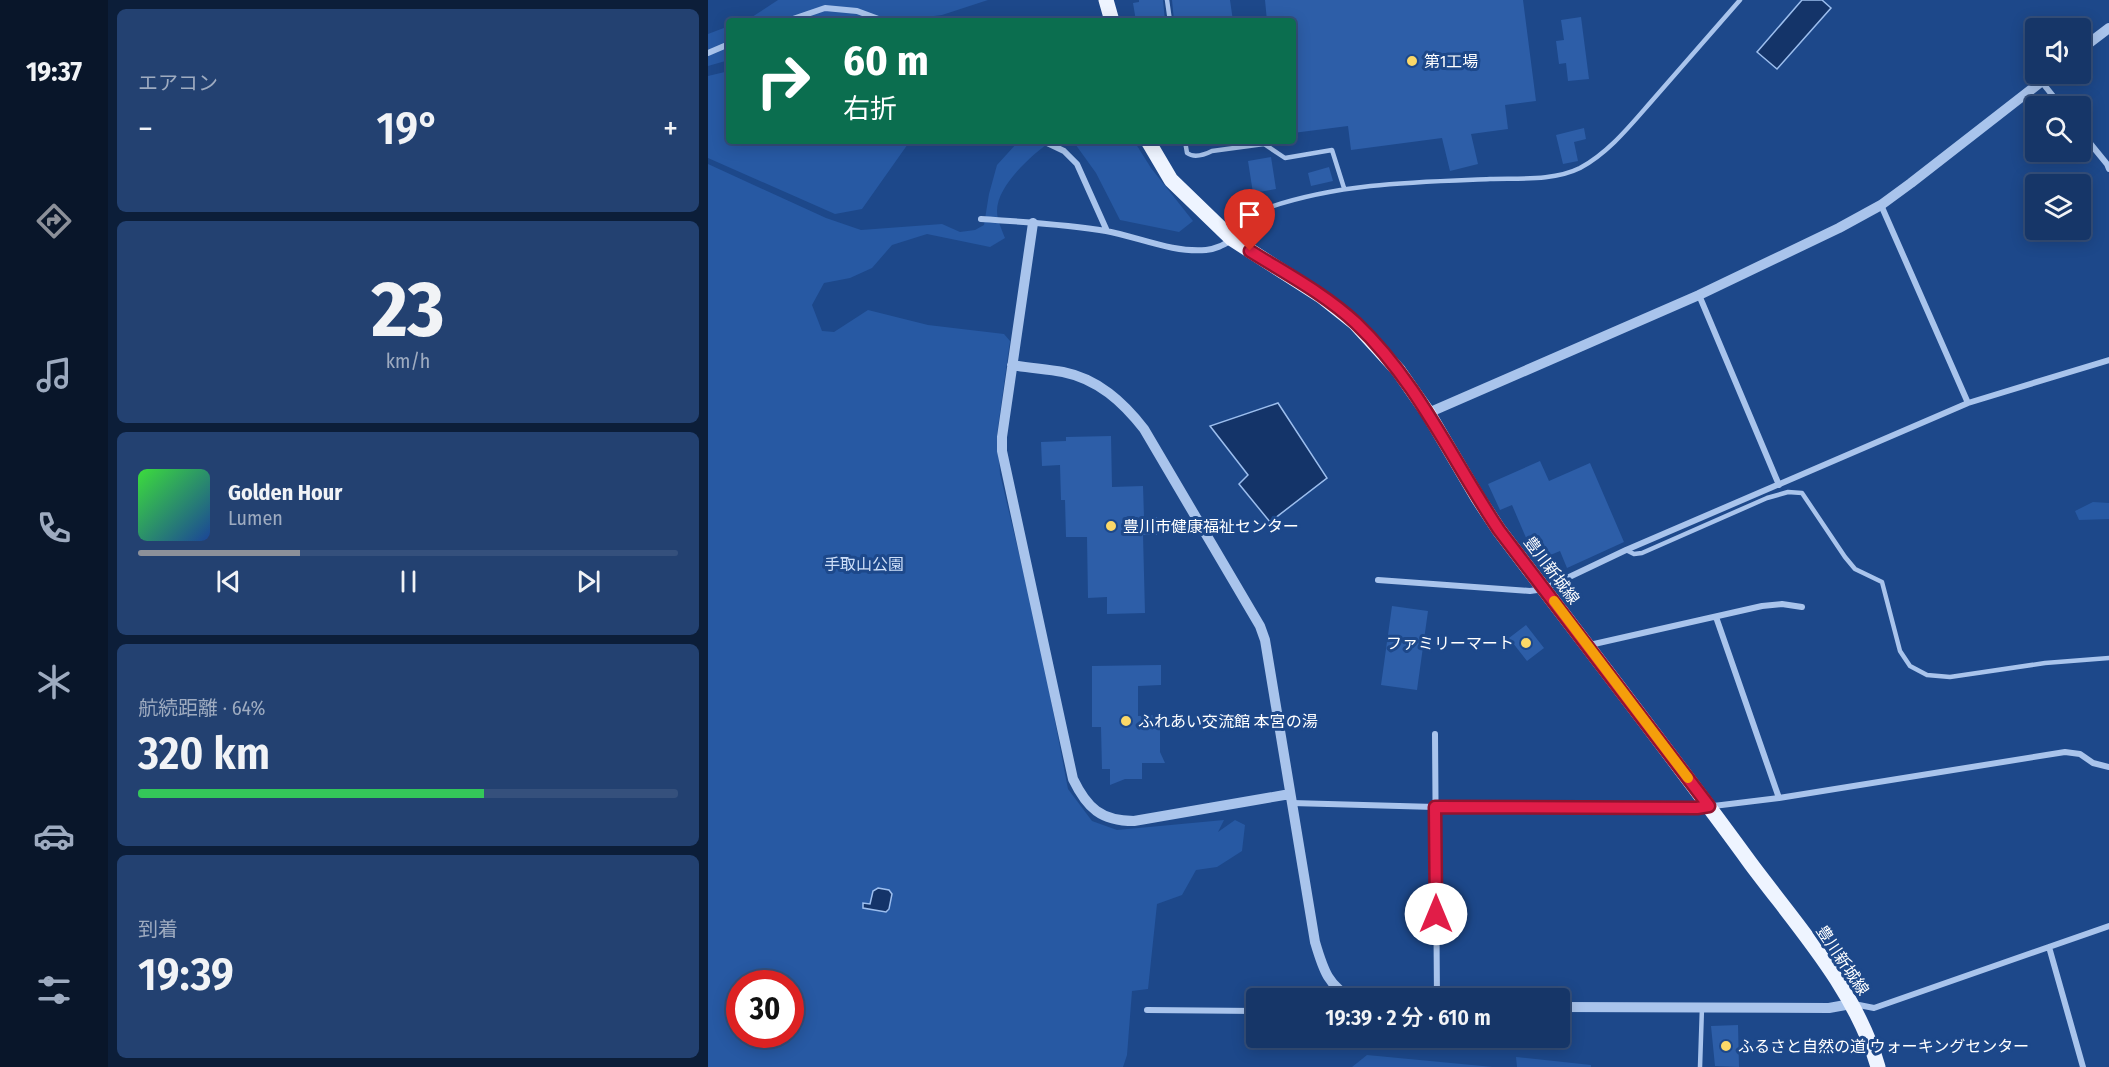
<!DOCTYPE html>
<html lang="ja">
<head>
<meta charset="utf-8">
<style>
	:root { --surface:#163668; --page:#234171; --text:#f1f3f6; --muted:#9eabc0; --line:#35507c; --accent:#8c9099 }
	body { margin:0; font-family:"Fira Sans Condensed","Noto Sans JP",sans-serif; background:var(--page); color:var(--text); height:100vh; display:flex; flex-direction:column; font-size:22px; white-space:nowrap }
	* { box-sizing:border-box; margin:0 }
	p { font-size:20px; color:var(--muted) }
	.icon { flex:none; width:33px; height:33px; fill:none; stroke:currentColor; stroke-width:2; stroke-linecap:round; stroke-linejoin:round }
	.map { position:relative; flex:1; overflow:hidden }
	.sheet { display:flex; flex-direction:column; gap:9px; padding:9px; background:#0c1e39; width:600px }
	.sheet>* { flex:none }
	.top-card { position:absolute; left:18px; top:18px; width:570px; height:126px; border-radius:6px; box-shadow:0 3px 15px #0003,0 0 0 2px var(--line); background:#0b6e4f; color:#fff; overflow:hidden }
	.fabs { position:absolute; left:1317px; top:18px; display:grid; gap:12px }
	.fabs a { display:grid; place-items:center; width:66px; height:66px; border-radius:6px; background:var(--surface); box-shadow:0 3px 15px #0003,0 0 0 2px var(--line); font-size:30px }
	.speed { position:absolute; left:18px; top:970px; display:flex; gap:12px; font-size:30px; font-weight:700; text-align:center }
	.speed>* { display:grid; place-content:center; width:78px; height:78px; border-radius:50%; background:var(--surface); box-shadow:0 3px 15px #0003,0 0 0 2px var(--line); line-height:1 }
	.speed .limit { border:9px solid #d22; background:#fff; color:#111 }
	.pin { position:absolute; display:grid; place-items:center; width:51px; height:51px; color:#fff; margin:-62px -26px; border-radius:50% 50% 50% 0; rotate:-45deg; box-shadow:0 0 6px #0007 }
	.pin .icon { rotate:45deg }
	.me { position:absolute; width:66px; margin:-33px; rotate:0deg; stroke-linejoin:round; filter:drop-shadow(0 0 4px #0008) }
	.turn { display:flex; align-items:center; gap:21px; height:126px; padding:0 18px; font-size:27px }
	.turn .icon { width:78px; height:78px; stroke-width:2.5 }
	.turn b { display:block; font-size:42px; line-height:51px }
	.big { font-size:45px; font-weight:600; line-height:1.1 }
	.sheet .widget { flex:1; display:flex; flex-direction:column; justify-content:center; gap:9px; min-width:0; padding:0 21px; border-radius:9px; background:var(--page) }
	.sheet .dial { align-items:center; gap:0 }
	.dial b { font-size:78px; line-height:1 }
	.song { display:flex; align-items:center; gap:18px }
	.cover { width:72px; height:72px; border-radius:9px; background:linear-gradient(135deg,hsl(120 70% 55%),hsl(220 70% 35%)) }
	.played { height:6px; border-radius:3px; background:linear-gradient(90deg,var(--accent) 30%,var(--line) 30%) }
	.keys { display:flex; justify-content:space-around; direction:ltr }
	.heat { display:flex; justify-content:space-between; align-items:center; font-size:33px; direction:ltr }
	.charge { height:9px; border-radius:4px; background:linear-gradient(90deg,#34c759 64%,var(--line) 0) }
	.trip { position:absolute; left:538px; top:988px; width:324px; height:60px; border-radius:6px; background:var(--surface); box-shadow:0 3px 15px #0003,0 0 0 2px var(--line); font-weight:600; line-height:60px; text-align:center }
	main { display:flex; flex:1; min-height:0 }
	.dock { display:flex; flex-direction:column; width:108px; justify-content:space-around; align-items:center; background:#09162a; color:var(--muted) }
	.dock .icon { width:42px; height:42px }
	.dock .on { color:var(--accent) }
	.dock b { font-size:27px; color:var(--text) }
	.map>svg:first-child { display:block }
	.green { fill:#2759a3; fill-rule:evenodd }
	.water { fill:#143469; stroke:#9cbeee; stroke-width:1.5 }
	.building { fill:#2d5ea8 }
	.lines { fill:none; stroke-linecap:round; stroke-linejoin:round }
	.service { stroke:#a9c4ec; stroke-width:4.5 }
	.minor { stroke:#a9c4ec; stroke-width:6 }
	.tertiary { stroke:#a9c4ec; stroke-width:10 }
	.primary { stroke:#eef4ff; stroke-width:15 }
	.route-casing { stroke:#92132f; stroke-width:15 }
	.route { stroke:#e11d48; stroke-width:10 }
	.slow { stroke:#f59e0b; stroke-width:10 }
	.poi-dot { fill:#fbd868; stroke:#1d488a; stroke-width:2 }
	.labels { text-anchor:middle; stroke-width:6; stroke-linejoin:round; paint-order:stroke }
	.poi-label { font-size:16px; fill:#fff; stroke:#1d488a; text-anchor:start }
	.park-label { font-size:16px; fill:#cedff9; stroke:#1d488a }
	.street-label { font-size:16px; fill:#fff; stroke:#1d488a }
</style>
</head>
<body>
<main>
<nav class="dock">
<b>19:37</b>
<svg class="icon on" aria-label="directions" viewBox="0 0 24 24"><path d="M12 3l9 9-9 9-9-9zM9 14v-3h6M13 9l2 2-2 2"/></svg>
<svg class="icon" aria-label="music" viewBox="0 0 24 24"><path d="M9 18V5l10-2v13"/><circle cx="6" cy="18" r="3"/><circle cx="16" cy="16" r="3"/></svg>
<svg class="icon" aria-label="phone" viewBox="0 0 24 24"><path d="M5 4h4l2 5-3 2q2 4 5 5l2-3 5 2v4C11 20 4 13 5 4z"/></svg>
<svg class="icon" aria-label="climate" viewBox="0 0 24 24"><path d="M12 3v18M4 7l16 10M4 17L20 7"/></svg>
<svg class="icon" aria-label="car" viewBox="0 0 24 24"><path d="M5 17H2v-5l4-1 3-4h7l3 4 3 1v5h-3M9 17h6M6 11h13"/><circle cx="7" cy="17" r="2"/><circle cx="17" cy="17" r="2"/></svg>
<svg class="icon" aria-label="filters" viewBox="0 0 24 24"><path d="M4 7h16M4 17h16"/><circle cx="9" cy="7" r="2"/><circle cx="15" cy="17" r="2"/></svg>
</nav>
<section class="sheet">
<div class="widget"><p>エアコン</p>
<div class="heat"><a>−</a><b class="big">19°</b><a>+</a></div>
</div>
<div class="widget dial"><b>23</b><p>km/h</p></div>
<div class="widget">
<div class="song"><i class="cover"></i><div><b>Golden Hour</b><p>Lumen</p></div></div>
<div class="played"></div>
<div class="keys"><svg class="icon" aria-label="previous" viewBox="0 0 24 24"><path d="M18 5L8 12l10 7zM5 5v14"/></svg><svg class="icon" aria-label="pause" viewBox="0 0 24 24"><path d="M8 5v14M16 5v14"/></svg><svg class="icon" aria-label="next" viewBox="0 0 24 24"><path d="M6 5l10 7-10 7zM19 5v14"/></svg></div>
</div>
<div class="widget"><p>航続距離 · 64%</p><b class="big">320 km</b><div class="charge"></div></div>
<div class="widget"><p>到着</p><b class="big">19:39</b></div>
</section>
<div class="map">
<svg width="1401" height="1067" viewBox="0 0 1401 1067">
	<rect width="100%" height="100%" fill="#1d488a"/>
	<path class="green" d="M70 0H280L234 15 193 20 34 21 44 17Z
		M21 26V60L0 66V34Z
		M21 71V141H202L154 209 127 214 0 158V76Z
		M327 141H343C324 155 289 185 289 211 289 220 294 230 297 238L282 247 219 234 184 245 164 268 142 278 116 283 104 305 114 331 126 332 160 310 220 325 296 334 302 341 289 434 292 474 331 638 360 789 384 821 409 830 516 820 510 832 527 820 537 825 534 851 509 867 488 870 474 895 449 904 440 989 424 991 419 1055 415 1067H0V164L118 218 153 230 234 224 252 232 267 230 276 225 281 194 289 165 309 143 325 145ZM32 984H82V1035H32Z
		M365 141H426L443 168 485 221 471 232 412 220 388 173Z
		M1385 502 1401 503V519L1371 520 1367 511Z
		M659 1055 785 1067H644Z
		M808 1057 883 1065V1067H809Z"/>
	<path class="water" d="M1094 0H1114L1123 8 1069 69 1049 52Z
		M570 403 619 478 562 522 531 484 540 475 502 426Z
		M170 888 181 890 184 894 181 909 178 912 155 908V903L162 904 165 891Z"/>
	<path class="building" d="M431 0H455L457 21H428L425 3 431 2Z
		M464 0H522L525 21H466Z
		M557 0H815L828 101 797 105 800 129 763 134 770 164 742 171 734 138 643 150 640 126 585 133V21H559Z
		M873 17 881 79 860 81 858 63 851 64 848 41 856 40 853 20Z
		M876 128 878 139 866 142 870 161 855 164 848 135Z
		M563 157 568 189 545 193 540 161Z
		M621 167 625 181 603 186 600 173Z
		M403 436 404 487 435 486 436 517H449V535H435L437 613 399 614V597L380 598 379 537H358L357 500H353L352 465 334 466 333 442 358 441V437Z
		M832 461 841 481 882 463 916 542 859 568 852 551 828 561 804 505 792 510 780 484Z
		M684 606 720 611 709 690 673 685Z
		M818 625 836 648 819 661 801 638Z
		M453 665V685L430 686V716L452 715V752L457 763H434V779H417L402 785V769H394L393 727H384V666Z
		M1030 1025 1031 1067 1007 1066 1003 1026Z"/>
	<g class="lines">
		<path class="service" d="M459 0 462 21
			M477 141 479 153C486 158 496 155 504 151L556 144 577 158 624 150 636 188
			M516 228C529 216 546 212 562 207 634 183 707 182 782 179 811 178 846 181 872 168 900 153 921 127 942 103 972 69 1002 34 1032 0
			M918 550 926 554 934 553 1059 498 1080 492 1094 493 1137 557 1147 569 1174 582 1192 651 1202 666 1219 675 1242 677 1337 663 1401 658
			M992 1067 994 1007"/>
		<path class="minor" d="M79 21 117 8 149 11 176 21
			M0 53 21 44
			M1333 81 1353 106
			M1372 131 1399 164 1401 169
			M335 141 356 151 369 164 399 231
			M1173 205 1260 403
			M273 219C315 222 357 224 398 231 430 237 465 253 498 250 508 249 515 245 524 240
			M991 295 1071 485
			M670 580 822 591 836 589 918 550 1260 403 1401 360
			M1008 617 1071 798
			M881 648 886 644 1054 606 1074 604 1094 607
			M727 734 729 999
			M584 803 727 807 989 808 1071 798 1357 752 1372 754 1385 763 1401 767
			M1341 947 1375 1067
			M621 999 628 989
			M1146 1004 1166 1008 1401 926
			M439 1010 549 1011"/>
		<path class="tertiary" d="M1372 50 1401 28
			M325 223 294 437V451L365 779C379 808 393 821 426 821L582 794
			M304 365C321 368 338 369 355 372 390 379 415 402 436 429L552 626 557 640 607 942C615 969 620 987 646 999
			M720 413 991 295 1131 228 1173 205 1203 183 1343 74
			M852 1007 1121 1008 1143 1004"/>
		<path class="primary" d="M398 0 404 21
			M440 141 463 180 524 239 613 296 647 323 690 370 720 413 770 498 791 530C875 641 961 751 1043 864 1090 927 1148 990 1170 1067"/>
	</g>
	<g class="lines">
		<defs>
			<path id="route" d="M542 251C577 273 617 294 648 323 710 382 744 460 791 530L1001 806 989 808 727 807 728 914"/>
		</defs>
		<use href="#route" class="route-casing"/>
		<use href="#route" class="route"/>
		<path class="slow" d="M846 601 980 778"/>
	</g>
	<g class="poi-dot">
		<circle cx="704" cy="61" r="6"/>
		<circle cx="403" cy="526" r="6"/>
		<circle cx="818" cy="643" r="6"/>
		<circle cx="418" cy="721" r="6"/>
		<circle cx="1018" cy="1046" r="6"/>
	</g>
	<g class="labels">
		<g class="poi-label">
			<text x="716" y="67">第1工場</text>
			<text x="415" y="532">豊川市健康福祉センター</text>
			<text x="806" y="649" text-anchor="end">ファミリーマート</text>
			<text x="430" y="727">ふれあい交流館 本宮の湯</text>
			<text x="1030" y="1052">ふるさと自然の道 ウォーキングセンター</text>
		</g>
		<g class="park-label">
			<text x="156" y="570">手取山公園</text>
		</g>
		<g class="street-label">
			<text transform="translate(844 570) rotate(53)" y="6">豊川新城線</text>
			<text transform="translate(1135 960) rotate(56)" y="6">豊川新城線</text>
		</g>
	</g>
</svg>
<div class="fabs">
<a><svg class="icon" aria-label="sound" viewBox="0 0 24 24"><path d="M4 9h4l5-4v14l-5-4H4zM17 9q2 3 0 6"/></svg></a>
<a><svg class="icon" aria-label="search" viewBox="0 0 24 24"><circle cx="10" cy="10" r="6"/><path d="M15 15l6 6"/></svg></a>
<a><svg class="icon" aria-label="layers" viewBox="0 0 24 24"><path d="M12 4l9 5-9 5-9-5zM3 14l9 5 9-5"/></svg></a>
</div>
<div class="speed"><div class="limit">30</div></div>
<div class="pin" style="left:542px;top:251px;background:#d93025"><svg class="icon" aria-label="arrive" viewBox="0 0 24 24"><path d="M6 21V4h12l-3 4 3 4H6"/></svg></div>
<svg class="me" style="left:728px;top:914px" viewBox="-20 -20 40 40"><circle r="19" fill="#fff"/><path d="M0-13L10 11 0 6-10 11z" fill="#e11d48"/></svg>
<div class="trip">19:39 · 2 分 · 610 m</div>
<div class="top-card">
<div class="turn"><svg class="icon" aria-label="right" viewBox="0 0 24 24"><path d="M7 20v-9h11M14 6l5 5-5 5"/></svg><div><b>60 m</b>右折</div></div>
</div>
</div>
</main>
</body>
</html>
